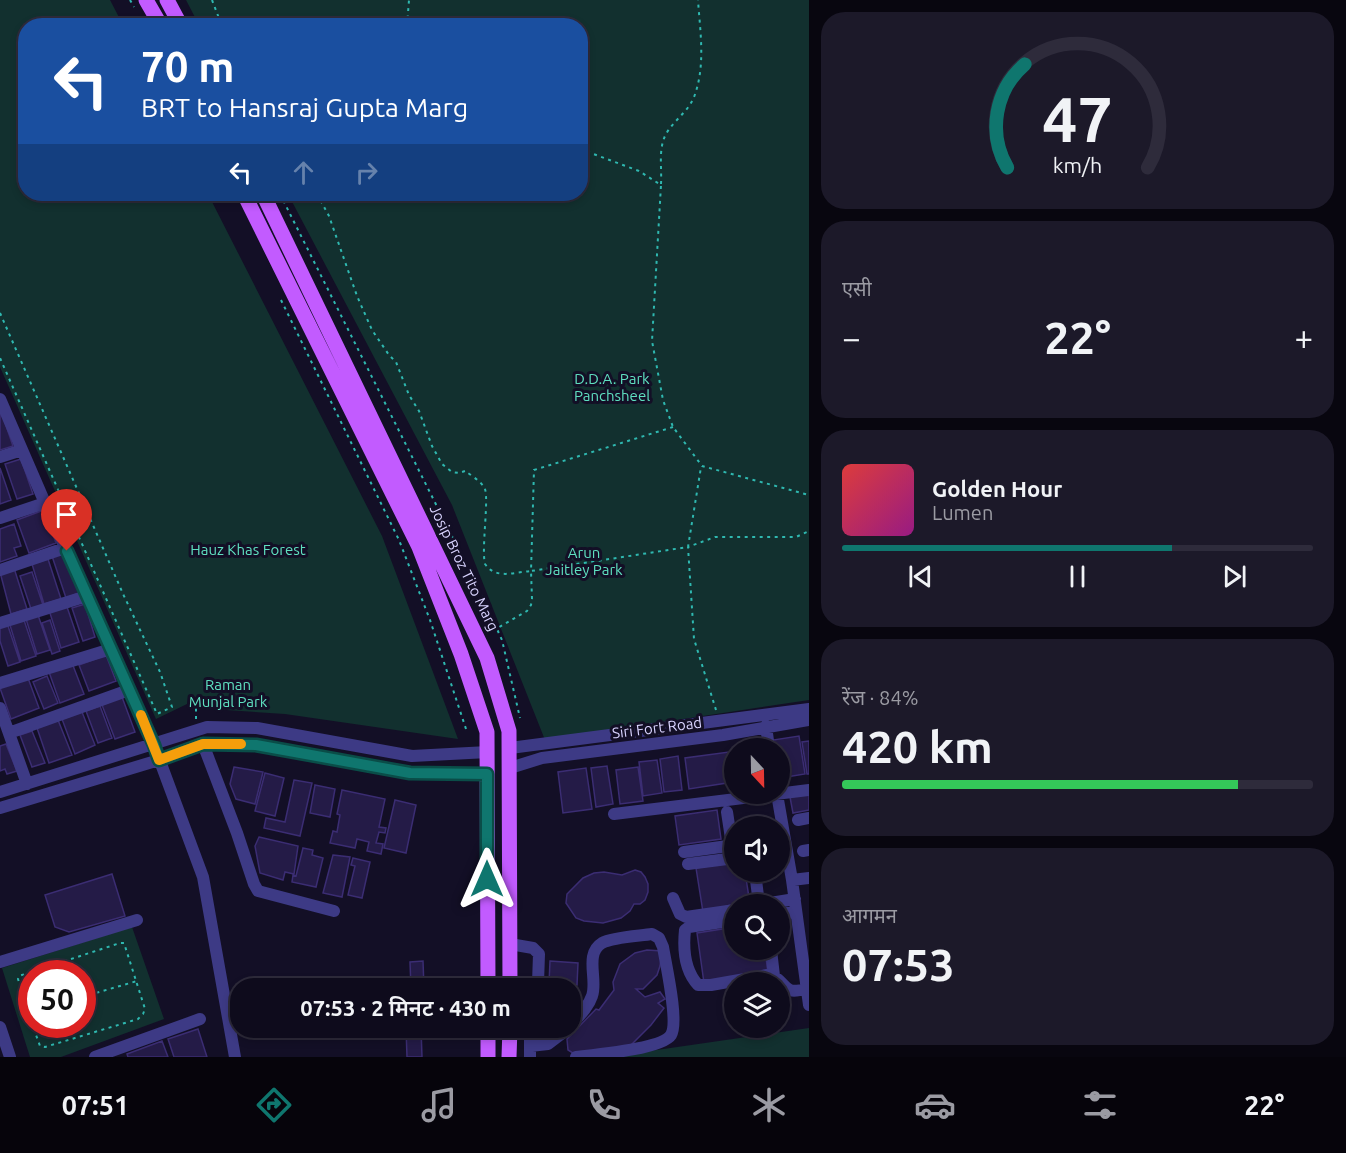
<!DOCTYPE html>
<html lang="hi">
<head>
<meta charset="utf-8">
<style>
	:root { --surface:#0e0b1c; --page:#1c1929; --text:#f1f3f6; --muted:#9b9ba3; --line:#2e2b3b; --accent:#0f766e }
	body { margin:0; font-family:Ubuntu,"Noto Sans Devanagari",sans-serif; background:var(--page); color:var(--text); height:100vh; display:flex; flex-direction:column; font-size:22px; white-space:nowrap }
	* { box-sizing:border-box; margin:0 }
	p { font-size:20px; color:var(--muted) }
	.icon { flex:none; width:33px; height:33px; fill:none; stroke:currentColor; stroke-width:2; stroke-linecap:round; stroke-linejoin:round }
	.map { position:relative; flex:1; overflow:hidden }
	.drawer { display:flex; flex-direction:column; gap:12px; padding:12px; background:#08060f; width:537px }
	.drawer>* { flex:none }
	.guide { position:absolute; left:18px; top:18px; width:570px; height:183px; border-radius:24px; box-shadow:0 3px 9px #0003,0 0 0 2px var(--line); background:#1a4fa0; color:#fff; overflow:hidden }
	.needle { width:39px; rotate:158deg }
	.tools { position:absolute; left:724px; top:738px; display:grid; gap:12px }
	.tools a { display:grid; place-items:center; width:66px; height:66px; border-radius:50%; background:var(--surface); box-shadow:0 3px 9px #0003,0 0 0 2px var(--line); font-size:30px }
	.speed { position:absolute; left:18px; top:960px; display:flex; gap:12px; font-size:30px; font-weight:700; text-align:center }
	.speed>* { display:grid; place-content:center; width:78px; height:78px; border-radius:50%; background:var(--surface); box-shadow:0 3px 9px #0003,0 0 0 2px var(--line); line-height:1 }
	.speed .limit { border:9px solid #d22; background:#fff; color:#111 }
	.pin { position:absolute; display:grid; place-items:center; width:51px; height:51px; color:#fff; margin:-62px -26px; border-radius:50% 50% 50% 0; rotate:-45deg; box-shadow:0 0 6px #0007 }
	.pin .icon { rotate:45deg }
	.me { position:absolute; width:66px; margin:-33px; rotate:0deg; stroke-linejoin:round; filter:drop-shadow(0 0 4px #0008) }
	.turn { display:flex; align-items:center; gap:21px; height:126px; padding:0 24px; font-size:27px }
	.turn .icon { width:78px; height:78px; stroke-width:2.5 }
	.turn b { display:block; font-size:42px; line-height:51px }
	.lanes { display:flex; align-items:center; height:57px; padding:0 24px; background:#0003; justify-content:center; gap:30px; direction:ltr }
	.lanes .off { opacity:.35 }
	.big { font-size:45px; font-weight:600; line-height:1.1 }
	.drawer .tile { flex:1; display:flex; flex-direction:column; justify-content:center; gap:9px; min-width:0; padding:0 21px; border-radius:24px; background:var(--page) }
	.drawer .dial { align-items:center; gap:0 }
	.dial svg { height:156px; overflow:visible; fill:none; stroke:var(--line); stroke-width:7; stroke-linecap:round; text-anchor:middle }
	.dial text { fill:var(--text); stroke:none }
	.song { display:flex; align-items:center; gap:18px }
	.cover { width:72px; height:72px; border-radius:9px; background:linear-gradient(135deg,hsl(0 70% 55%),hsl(310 70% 35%)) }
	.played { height:6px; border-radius:3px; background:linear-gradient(90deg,var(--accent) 70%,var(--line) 70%) }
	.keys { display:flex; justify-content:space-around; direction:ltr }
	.heat { display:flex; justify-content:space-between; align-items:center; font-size:33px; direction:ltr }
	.charge { height:9px; border-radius:4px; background:linear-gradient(90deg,#34c759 84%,var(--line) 0) }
	.trip { position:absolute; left:230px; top:978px; width:351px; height:60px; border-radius:24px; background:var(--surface); box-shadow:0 3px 9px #0003,0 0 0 2px var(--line); font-weight:600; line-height:60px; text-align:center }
	.tabs { display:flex; height:96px; justify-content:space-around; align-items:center; background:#06040b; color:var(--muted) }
	.tabs .icon { width:42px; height:42px }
	.tabs .current { color:var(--accent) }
	.tabs b { font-size:27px; color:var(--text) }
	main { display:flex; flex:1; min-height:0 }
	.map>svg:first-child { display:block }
	.green { fill:#12302f; fill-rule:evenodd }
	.building { fill:#241b47; stroke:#3b2d73; stroke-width:1.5 }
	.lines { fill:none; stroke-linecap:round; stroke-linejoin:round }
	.path { stroke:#2fb8b0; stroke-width:2; stroke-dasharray:3 4.5; stroke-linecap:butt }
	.minor { stroke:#3d3a85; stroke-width:12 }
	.major { stroke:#c25bff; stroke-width:15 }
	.route-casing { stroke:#0a4d48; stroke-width:15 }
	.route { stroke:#0f766e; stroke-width:10 }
	.slow { stroke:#f59e0b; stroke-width:10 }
	.labels { text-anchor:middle; stroke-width:6; stroke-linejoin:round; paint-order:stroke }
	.park-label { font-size:15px; fill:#5fe0c0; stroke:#130f26 }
	.street-label { font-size:15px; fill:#d9d4ff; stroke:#130f26 }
</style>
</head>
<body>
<main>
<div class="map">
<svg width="809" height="1057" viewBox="0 0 809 1057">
	<rect width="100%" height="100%" fill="#130f26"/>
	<path class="green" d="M0 0H110L123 25 26 26V194H208L382 536 458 739 285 714 196 708 189 709 187 704 156 719 0 367Z
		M186 0H809V700L545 740 452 505 288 194H580V26L199 25Z
		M132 927 164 1019 61 1057H30L2 968ZM32 974H82V1024H32Z
		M809 1028V1057H623L622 1055Z"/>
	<path class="building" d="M0 411H1L13 446 0 450Z
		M21 459 33 494 17 499 5 464Z
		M0 468 11 500 0 504Z
		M44 510 56 543 29 553 17 520Z
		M14 524 21 546 14 548 17 556 0 562V529Z
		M65 552 79 593 66 598 52 556Z
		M48 559 61 599 44 604 32 564Z
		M14 568 27 609 11 614 0 572Z
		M32 572 43 605 31 609 20 576Z
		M66 604 79 642 61 648 49 610Z
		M85 604 95 637 83 641 72 608Z
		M38 615 50 650 37 654 26 619Z
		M23 617 36 656 21 661 9 622Z
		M50 620 60 651 52 654 42 623Z
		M7 623 20 662 8 666 0 641V626Z
		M106 655 116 681 89 691 79 665Z
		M72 663 84 694 60 703 49 672Z
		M47 676 58 703 44 709 33 682Z
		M28 678 39 708 11 719 0 688Z
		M122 697 135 732 115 739 102 705Z
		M100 706 112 738 98 743 86 711Z
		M82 712 95 745 75 754 62 719Z
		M58 720 72 755 49 763 37 728Z
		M32 731 45 763 32 767 20 735Z
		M799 736 805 774 780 778V748H775L773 740Z
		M809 741V774H807L802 742Z
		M6 744 17 771 7 774 5 769 0 771V746Z
		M729 752 733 782 689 789 685 758Z
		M678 756 682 790 664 792 660 759Z
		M657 760 662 793 643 796 639 762Z
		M607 766 613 804 596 807 591 768Z
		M234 767 263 772 255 804 236 799 230 784Z
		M638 767 643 801 620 804 616 770Z
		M586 768 592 809 563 813 558 772Z
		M265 773 284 778 275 816 255 811Z
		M294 780 312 783 300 836 264 828 266 818 285 822Z
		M315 785 335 789 330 817 310 813Z
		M342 790 385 799 379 827 386 828 385 833 379 832 376 843 383 844 381 854 367 851 369 842 357 839 355 848 330 843 333 831 337 832 340 815 337 814Z
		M809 793V810L793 813 790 797Z
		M395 800 416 805 406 853 384 848Z
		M717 810 721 839 679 845 675 816Z
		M259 837 298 846 294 874 285 872 283 880 260 873 255 846Z
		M303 848 313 850 312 855 323 858 316 887 292 882 293 875 296 876Z
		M333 855 350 857 342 897 323 893Z
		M353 858 370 862 362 898 348 895 355 866 351 865Z
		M735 862V872H745L750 904H735L703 912 696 868Z
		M635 870 641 872 645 877 648 884V892L645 900 640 904H634L630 911 621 918 603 923 584 921 576 918 566 903 567 894 583 878 594 873 604 872 622 875Z
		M112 874 125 916 69 932 55 927 45 895Z
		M735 927V950H765L768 973 704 983 697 933Z
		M647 950 662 951 660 966 657 975 643 989H636L645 997 660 992 665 999 658 1003 664 1008 651 1025 630 1046 576 1055 568 1050 567 1039 596 1009 599 1010 614 990 613 982 620 964 635 953Z
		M423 961 424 988H411L410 962Z
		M550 961 578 963 577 985 549 984Z
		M406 1028H421L422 1057H407Z
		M198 1029 207 1057H174L168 1039Z
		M162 1041 168 1057H128L127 1054Z"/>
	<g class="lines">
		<path class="path" d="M130 0 134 7
			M212 0 222 26
			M407 26 409 0
			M580 149 639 171 661 185 652 341 663 400 673 427 702 466 809 495
			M661 184C662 167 658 149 666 134 674 120 688 112 694 97 706 66 700 31 698 0
			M228 194 232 200
			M280 194 482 596 502 640 520 718
			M317 194 329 216 357 296 372 330 389 355 396 362 409 395 419 411 432 446 442 464 452 472 459 473 465 471C471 475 480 481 484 487 490 494 481 548 485 564 496 580 515 572 531 571L532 599 531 605 527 611 489 633
			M281 300 399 540 430 620 467 732
			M0 313 124 596 160 672 172 707 157 714 0 358
			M673 427 534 470 531 571 688 547 701 467
			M716 710 694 639 688 547 715 537H796L809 531
			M196 719V701
			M82 997 137 981
			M32 1024 18 979 19 976 120 943H124L145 1009 143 1014 138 1019 45 1047 40 1046 32 1024"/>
		<path class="minor" d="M0 399 45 503 154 745 203 877 235 1057
			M0 457 22 450
			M0 518 45 503
			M0 570 65 548
			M0 623 87 596
			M0 683 111 649
			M0 708 27 784
			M766 726 769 748
			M9 733 129 690
			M203 744 237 833 254 884 258 891 334 911
			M510 748 809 709
			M510 768 542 758 723 735 809 720
			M0 792 207 727 257 728 412 756 488 752
			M777 794 792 880 809 1005
			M0 808 159 760 203 744H213L256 745 410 773 487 774
			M727 812 732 845
			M614 814 809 790
			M798 820 809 818
			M803 851 809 850
			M684 852 735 845
			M688 864 735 858
			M755 872 759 904
			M792 880 809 878
			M673 898 680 914 686 917 735 910
			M764 904 795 899
			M780 914 796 912
			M735 920 689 927 685 930C683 949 685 971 698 985H711L767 975 774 976C790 988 783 994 807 989
			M510 944 533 948 539 954 538 983 535 988
			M771 950 774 976
			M0 962 137 920
			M570 1026C578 1017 588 1008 592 996 598 980 584 954 602 943 613 937 639 936 652 934L659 938 663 947C666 965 679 1022 671 1035 662 1049 593 1055 576 1057
			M0 1027 10 1057
			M530 1028V1057
			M530 1046 548 1044 569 1028
			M95 1057 200 1019"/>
		<path class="major" d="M146 0 161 26
			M167 0 181 26
			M244 194 419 547 461 654 487 732 488 988
			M263 194 487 658 509 731 510 988
			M488 1028V1057
			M509 1057 510 1028"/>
	</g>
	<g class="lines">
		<defs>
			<path id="route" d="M67 551 154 745 159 760 203 744 256 745 410 773 487 774V879"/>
		</defs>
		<use href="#route" class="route-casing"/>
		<use href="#route" class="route"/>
		<path class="slow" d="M141 715 159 760 203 744H241"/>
	</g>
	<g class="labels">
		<g class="park-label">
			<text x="612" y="384">D.D.A. Park<tspan x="612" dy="17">Panchsheel</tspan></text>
			<text x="248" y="555">Hauz Khas Forest</text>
			<text x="584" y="558">Arun<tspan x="584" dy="17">Jaitley Park</tspan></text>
			<text x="228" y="690">Raman<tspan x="228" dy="17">Munjal Park</tspan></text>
		</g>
		<g class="street-label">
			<text transform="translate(464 568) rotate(64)" y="5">Josip Broz Tito Marg</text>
			<text transform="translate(657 728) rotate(-7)" y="5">Siri Fort Road</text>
		</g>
	</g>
</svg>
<div class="tools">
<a><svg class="needle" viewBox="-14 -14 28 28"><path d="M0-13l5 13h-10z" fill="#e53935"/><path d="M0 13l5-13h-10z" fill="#9b9ba3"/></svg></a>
<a><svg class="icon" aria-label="sound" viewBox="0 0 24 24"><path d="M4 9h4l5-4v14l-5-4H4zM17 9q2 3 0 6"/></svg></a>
<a><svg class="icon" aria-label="search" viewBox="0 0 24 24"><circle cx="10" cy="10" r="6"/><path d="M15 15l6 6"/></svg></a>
<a><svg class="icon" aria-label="layers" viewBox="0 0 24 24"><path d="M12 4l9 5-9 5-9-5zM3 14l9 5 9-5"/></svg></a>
</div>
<div class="speed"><div class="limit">50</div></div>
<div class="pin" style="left:67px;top:551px;background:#d93025"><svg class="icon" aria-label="arrive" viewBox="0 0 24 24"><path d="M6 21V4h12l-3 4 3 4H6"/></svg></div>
<svg class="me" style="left:487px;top:879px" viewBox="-20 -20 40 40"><path d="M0-17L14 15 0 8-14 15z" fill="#0f766e" stroke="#fff" stroke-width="4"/></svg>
<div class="trip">07:53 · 2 मिनट · 430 m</div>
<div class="guide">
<div class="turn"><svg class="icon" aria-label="left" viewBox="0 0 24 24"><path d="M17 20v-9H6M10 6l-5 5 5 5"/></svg><div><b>70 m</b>BRT to Hansraj Gupta Marg</div></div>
<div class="lanes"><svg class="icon" aria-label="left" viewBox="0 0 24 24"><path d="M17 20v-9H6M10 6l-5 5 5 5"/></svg><svg class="icon off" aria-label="ahead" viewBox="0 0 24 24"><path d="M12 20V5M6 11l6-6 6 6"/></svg><svg class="icon off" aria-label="right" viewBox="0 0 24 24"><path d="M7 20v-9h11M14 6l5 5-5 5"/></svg></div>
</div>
</div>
<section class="drawer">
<div class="tile dial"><svg viewBox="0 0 100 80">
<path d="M14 69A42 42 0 1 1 86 69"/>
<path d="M14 69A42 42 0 0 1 23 16" stroke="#0f766e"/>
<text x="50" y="56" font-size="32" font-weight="700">47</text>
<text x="50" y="72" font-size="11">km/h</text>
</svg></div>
<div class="tile"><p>एसी</p>
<div class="heat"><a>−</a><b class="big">22°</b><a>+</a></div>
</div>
<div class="tile">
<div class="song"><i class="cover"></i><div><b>Golden Hour</b><p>Lumen</p></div></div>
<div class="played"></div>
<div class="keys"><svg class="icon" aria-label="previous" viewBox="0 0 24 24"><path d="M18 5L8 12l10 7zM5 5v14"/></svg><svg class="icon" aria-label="pause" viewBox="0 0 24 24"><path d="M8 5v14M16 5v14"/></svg><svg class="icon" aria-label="next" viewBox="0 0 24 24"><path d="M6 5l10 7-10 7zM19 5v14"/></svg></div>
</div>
<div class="tile"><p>रेंज · 84%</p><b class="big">420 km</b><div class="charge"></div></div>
<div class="tile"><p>आगमन</p><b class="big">07:53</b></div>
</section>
</main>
<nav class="tabs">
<b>07:51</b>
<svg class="icon current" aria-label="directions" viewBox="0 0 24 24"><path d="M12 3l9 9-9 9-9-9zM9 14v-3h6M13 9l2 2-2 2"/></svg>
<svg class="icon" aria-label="music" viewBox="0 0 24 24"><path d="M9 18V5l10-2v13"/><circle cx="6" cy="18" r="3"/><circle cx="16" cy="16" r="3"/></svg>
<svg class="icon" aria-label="phone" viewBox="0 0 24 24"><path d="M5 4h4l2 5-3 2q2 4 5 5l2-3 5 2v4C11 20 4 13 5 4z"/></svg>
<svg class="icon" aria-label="climate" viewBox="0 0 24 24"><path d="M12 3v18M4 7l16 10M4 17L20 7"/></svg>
<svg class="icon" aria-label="car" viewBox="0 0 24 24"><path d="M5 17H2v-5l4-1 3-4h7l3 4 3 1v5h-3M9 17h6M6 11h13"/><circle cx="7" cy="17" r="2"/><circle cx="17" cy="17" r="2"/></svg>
<svg class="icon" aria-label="filters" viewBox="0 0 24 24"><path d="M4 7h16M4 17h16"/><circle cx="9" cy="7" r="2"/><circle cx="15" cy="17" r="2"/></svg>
<b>22°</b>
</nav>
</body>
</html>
